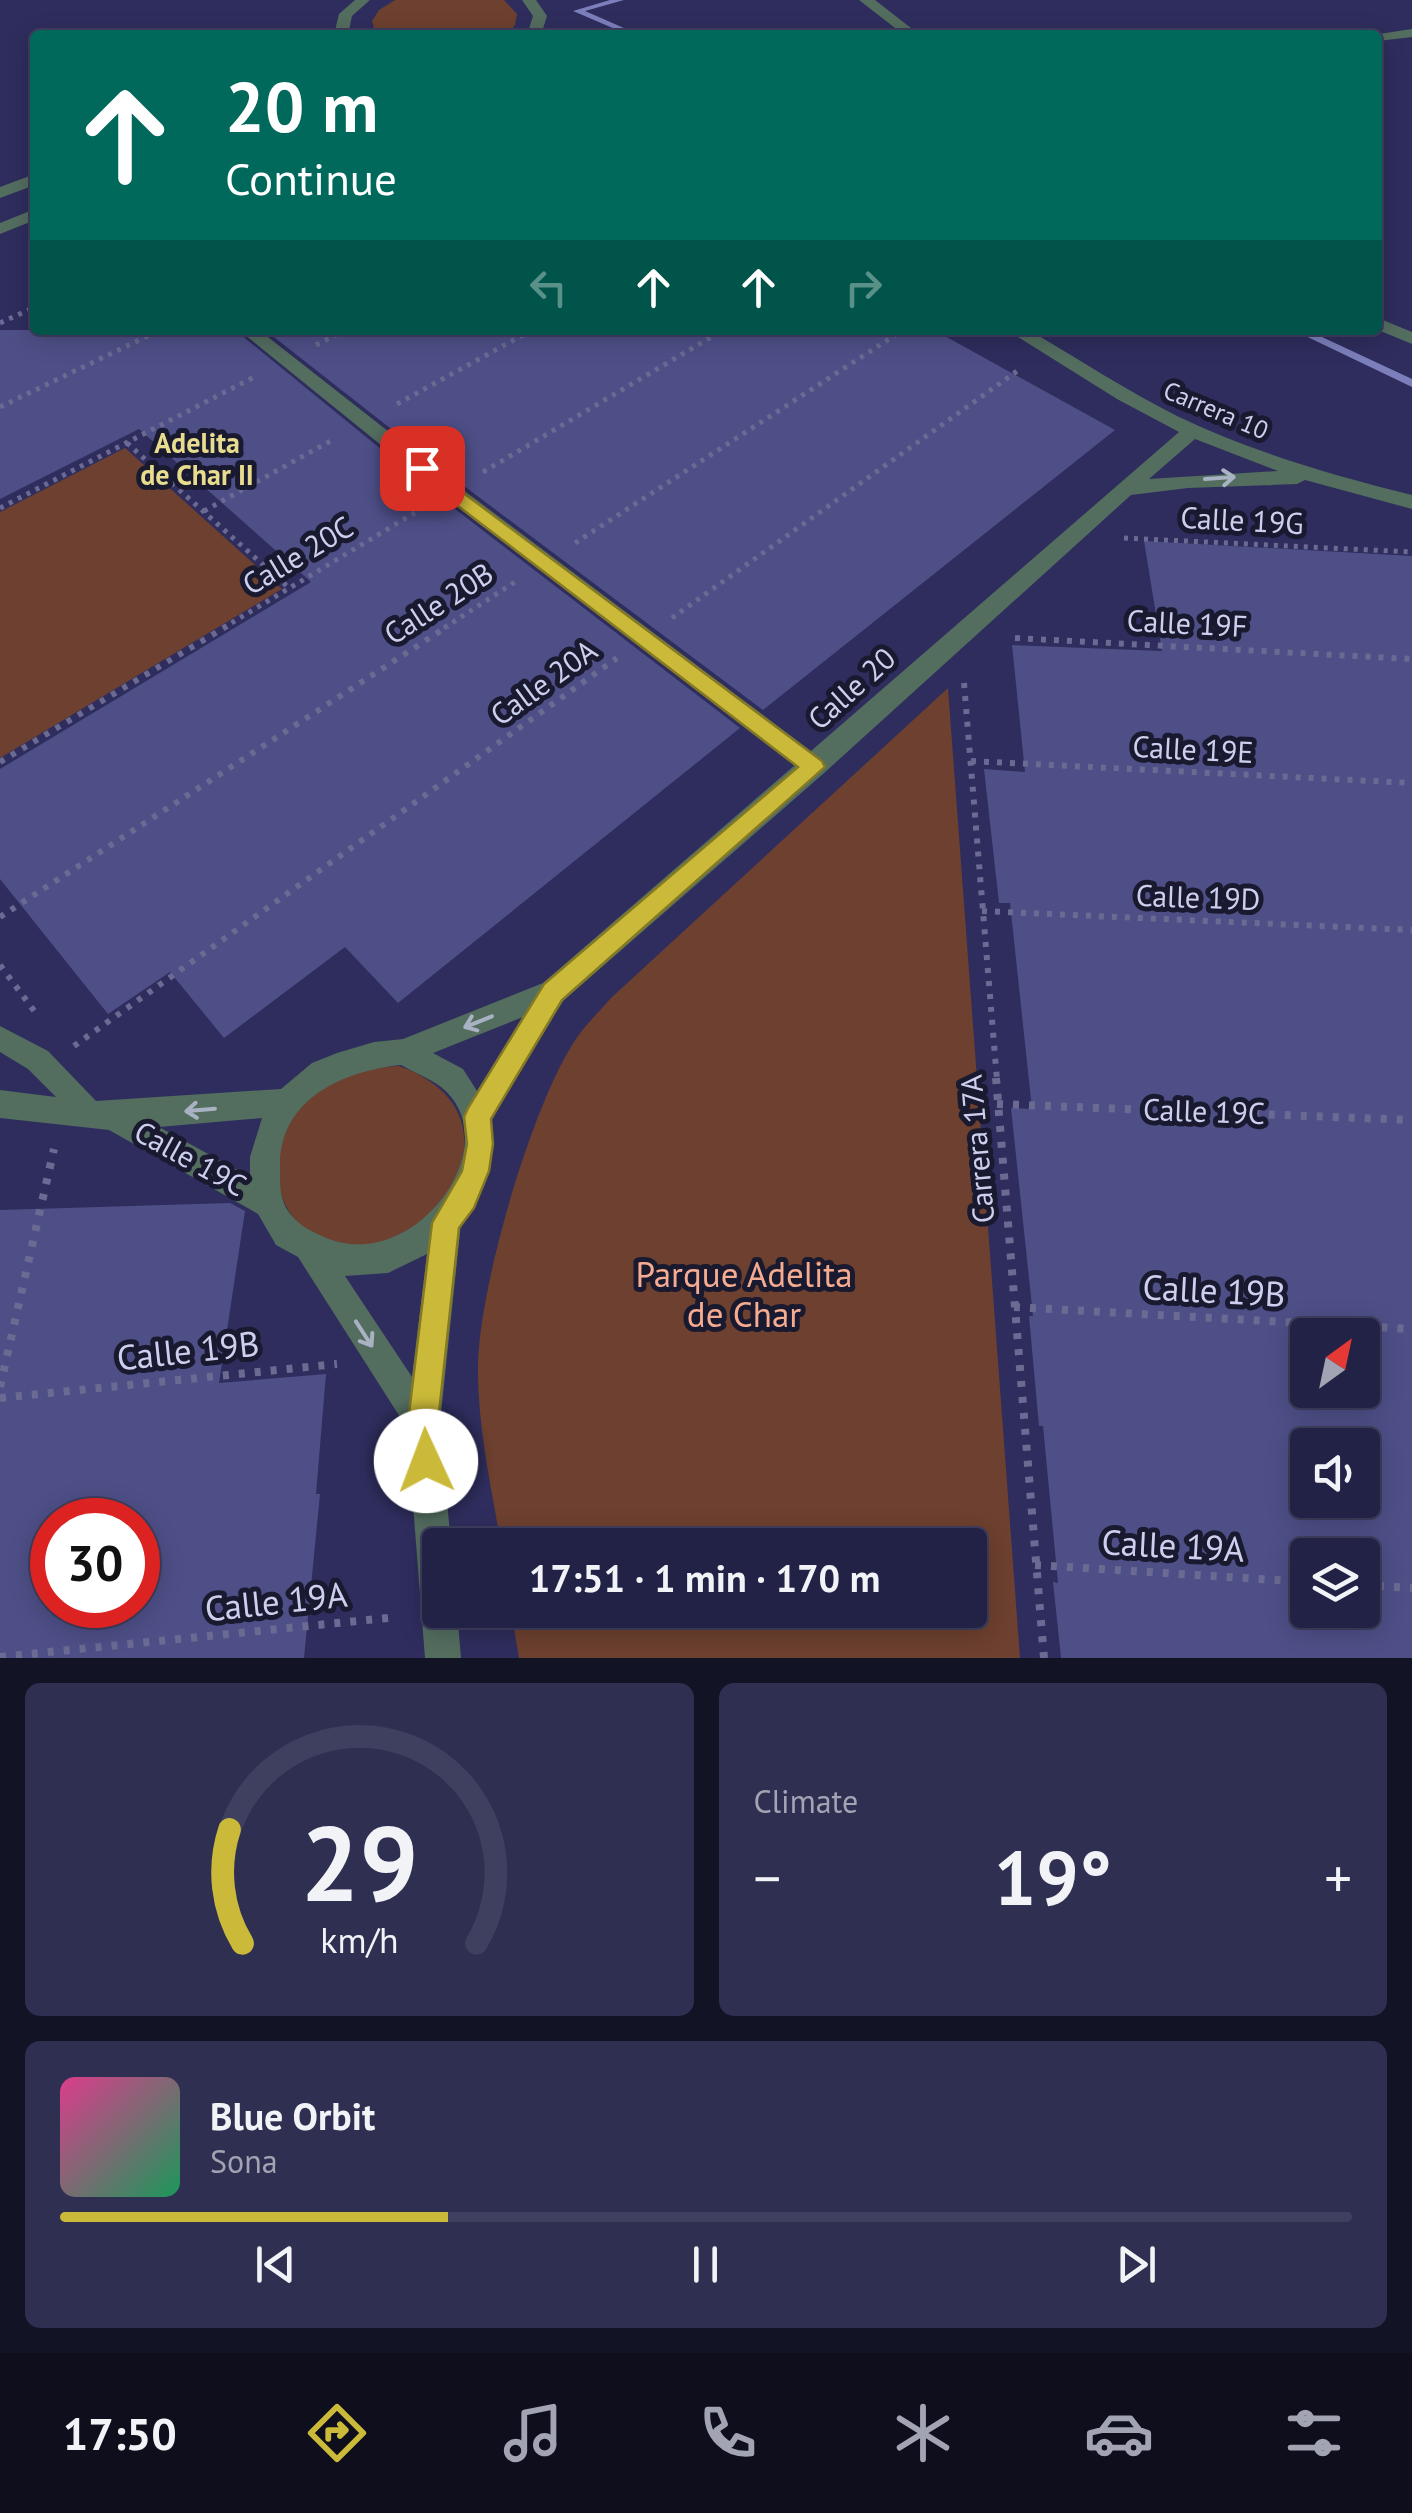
<!DOCTYPE html>
<html lang="en">
<head>
<meta charset="utf-8">
<style>
	:root { --surface:#222246; --page:#2e2f51; --text:#f1f3f6; --muted:#a2a4b3; --line:#3f3f5f; --accent:#cbba39 }
	body { margin:0; font-family:"PT Sans",sans-serif; background:var(--page); color:var(--text); height:100vh; display:flex; flex-direction:column; font-size:38px; white-space:nowrap }
	* { box-sizing:border-box; margin:0 }
	p { font-size:32px; color:var(--muted) }
	.icon { flex:none; width:55px; height:55px; fill:none; stroke:currentColor; stroke-width:2; stroke-linecap:round; stroke-linejoin:round }
	.map { position:relative; height:1658px; overflow:hidden }
	.drawer { display:flex; flex-direction:column; gap:25px; padding:25px; background:#131326; flex:1 }
	.drawer>* { flex:none }
	.guide { position:absolute; left:30px; top:30px; width:1352px; height:305px; border-radius:10px; box-shadow:0 5px 25px #0003,0 0 0 2px var(--line); background:#00695c; color:#fff; overflow:hidden }
	.needle { width:65px; rotate:33deg }
	.controls { position:absolute; left:1290px; top:1318px; display:grid; gap:20px }
	.controls a { display:grid; place-items:center; width:90px; height:90px; border-radius:10px; background:var(--surface); box-shadow:0 5px 25px #0003,0 0 0 2px var(--line); font-size:50px }
	.speed { position:absolute; left:30px; top:1498px; display:flex; gap:20px; font-size:50px; font-weight:700; text-align:center }
	.speed>* { display:grid; place-content:center; width:130px; height:130px; border-radius:50%; background:var(--surface); box-shadow:0 5px 25px #0003,0 0 0 2px var(--line); line-height:1 }
	.speed .limit { border:15px solid #d22; background:#fff; color:#111 }
	.pin { position:absolute; display:grid; place-items:center; width:85px; height:85px; color:#fff; margin:-42px; border-radius:20px; box-shadow:0 5px 15px #0006 }
	.me { position:absolute; width:110px; margin:-55px; rotate:358deg; stroke-linejoin:round; filter:drop-shadow(0 0 8px #0008) }
	.turn { display:flex; align-items:center; gap:35px; height:210px; padding:0 30px; font-size:45px }
	.turn .icon { width:130px; height:130px; stroke-width:2.5 }
	.turn b { display:block; font-size:70px; line-height:85px }
	.lanes { display:flex; align-items:center; height:95px; padding:0 30px; background:#0003; justify-content:center; gap:50px; direction:ltr }
	.lanes .off { opacity:.35 }
	.big { font-size:75px; font-weight:700; line-height:1.1 }
	.drawer .card { flex:1; display:flex; flex-direction:column; justify-content:center; gap:15px; min-width:0; padding:0 35px; border-radius:15px; background:var(--page) }
	.drawer .dial { align-items:center; gap:0 }
	.dial svg { height:260px; overflow:visible; fill:none; stroke:var(--line); stroke-width:7; stroke-linecap:round; text-anchor:middle }
	.dial text { fill:var(--text); stroke:none }
	.song { display:flex; align-items:center; gap:30px }
	.cover { width:120px; height:120px; border-radius:15px; background:linear-gradient(135deg,hsl(330 70% 55%),hsl(150 70% 35%)) }
	.played { height:10px; border-radius:5px; background:linear-gradient(90deg,var(--accent) 30%,var(--line) 30%) }
	.keys { display:flex; justify-content:space-around; direction:ltr }
	.heat { display:flex; justify-content:space-between; align-items:center; font-size:55px; direction:ltr }
	.drawer .tiles { flex:1; display:grid; gap:25px; grid-template-columns:1fr 1fr }
	.card:last-child { grid-column:span 2 }
	.trip { position:absolute; left:422px; top:1528px; width:565px; height:100px; border-radius:10px; background:var(--surface); box-shadow:0 5px 25px #0003,0 0 0 2px var(--line); font-weight:700; line-height:100px; text-align:center }
	.menu { display:flex; height:160px; justify-content:space-around; align-items:center; background:#0e0e1c; color:var(--muted) }
	.menu .icon { width:70px; height:70px }
	.menu .on { color:var(--accent) }
	.menu b { font-size:45px; color:var(--text) }
	.map>svg:first-child { display:block }
	.green { fill:#6d402f }
	.lines { fill:none; stroke-linecap:round; stroke-linejoin:round }
	.stream { fill:#7c7fbb; fill-rule:evenodd }
	.building { fill:#4e4f87; fill-rule:evenodd }
	.path-far2 { stroke:#6a6a93; stroke-width:5; stroke-dasharray:4 6; stroke-linecap:butt }
	.path-far1 { stroke:#6a6a93; stroke-width:6; stroke-dasharray:5 8; stroke-linecap:butt }
	.path { stroke:#6a6a93; stroke-width:8; stroke-dasharray:6 10; stroke-linecap:butt }
	.minor { fill:#536d5f; fill-rule:evenodd }
	.oneway { stroke:#a8b2c2 }
	.route { fill:#cbba39; stroke:#847925; stroke-width:2.5 }
	.labels { text-anchor:middle; stroke-width:10; stroke-linejoin:round; paint-order:stroke }
	.far-street-label { font-size:25px; fill:#cccfed; stroke:#19192f }
	.far-neighbourhood-label { font-size:28px; font-weight:bold; fill:#e8dd8f; stroke:#19192f }
	.street-label { font-size:30px; fill:#cccfed; stroke:#19192f }
	.near-park-label { font-size:35px; fill:#f6ac90; stroke:#19192f }
	.near-street-label { font-size:35px; fill:#cccfed; stroke:#19192f }
</style>
</head>
<body>
<div class="map">
<svg width="1412" height="1658" viewBox="0 0 1412 1658">
	<rect width="100%" height="100%" fill="#2e2d5d"/>
	<path class="green" d="M395 0H504L517 14 515 25 506 35H376L372 21 379 10Z
		M125 448 282 589 0 758V512Z
		M948 688 1020 1658H519L511 1610H970V1545H501C491 1485 477 1425 478 1364 480 1284 530 1113 572 1045 582 1028 598 1013 611 998Z
		M399 1066C558 1123 388 1316 298 1223 264 1188 274 1123 312 1093 336 1075 370 1067 399 1066Z"/>
	<g class="lines">
		<path class="stream" d="M610 0H624L585 11 640 35H629L573 11Z
			M1293 330H1307L1412 379V387Z"/>
	</g>
	<path class="building" d="M0 330H235L442 499 740 728 398 1003 345 947 224 1038 170 972 108 1014 0 879V769L311 582 139 429 0 499Z
		M265 330H934L1115 430 763 710 460 483Z
		M1144 541 1412 556V1658H1061L1053 1582 1058 1583 1043 1426H1039L1029 1316H1033L1011 1108 1032 1109 1010 903H999L984 769 1025 772 1012 645 1162 651ZM1308 1335H1362V1390H1308ZM1308 1445H1362V1500H1308ZM1308 1555H1362V1610H1308Z
		M230 1203 245 1211 219 1383 326 1374 316 1494H320L304 1658H0V1210ZM52 1520H138V1605H52Z"/>
	<g class="lines">
		<path class="path-far2" d="M0 323 35 307
			M316 345 346 330
			M397 404 532 330
			M0 407 160 330
			M127 443 289 588
			M483 472 723 330
			M0 508 256 376
			M204 511 334 439
			M1124 538 1412 552
			M575 543 903 330
			M672 618 1020 369
			M223 628 421 509
			M444 628 515 582"/>
		<path class="path-far1" d="M1015 638 1412 659
			M964 683 997 1080
			M971 761 1412 783
			M0 762 227 626
			M982 911 1412 930
			M0 917 448 626
			M0 965 35 1012
			M74 1046 617 658"/>
		<path class="path" d="M996 1078 1044 1658
			M997 1104 1412 1120
			M1014 1307 1412 1329
			M0 1387 54 1149
			M0 1398 337 1364
			M1035 1565 1308 1582
			M1362 1585 1412 1588
			M0 1657 397 1617"/>
		<path class="minor" d="M355 0H370L352 16 348 35H334L339 14Z
			M522 0H536L547 16 541 35H527L533 16Z
			M859 0H875L920 35H904Z
			M1412 29V37L1378 41V35H1372Z
			M35 174V185L0 198V187Z
			M35 209V220L0 234V223Z
			M1378 318 1412 332V344L1378 330Z
			M239 330H259L458 486 811 751 1179 432 1117 399 1007 330H1029C1078 359 1126 390 1177 416 1252 452 1332 475 1412 495V509L1305 480 1297 484 1188 488 1131 495 823 774 563 1001 491 1120 492 1159 471 1212 461 1223 440 1423 451 1545H440V1610H457L461 1658H425L407 1428 298 1257 276 1245 258 1214 109 1130 0 1118V1090L56 1097 28 1069 0 1052V1026L48 1051 96 1101 281 1089 312 1063 337 1053 374 1042 403 1039 543 983 795 765 444 496ZM1195 439 1278 471 1149 479ZM523 1017 477 1091 463 1069 433 1053ZM401 1065C413 1072 429 1078 441 1087 511 1143 414 1277 324 1237 309 1230 298 1225 288 1211 279 1197 280 1182 280 1167 279 1099 343 1071 401 1065ZM262 1118 250 1157V1177L159 1127ZM427 1254 412 1377 345 1276 388 1273Z"/>
	</g>
	<defs><path id="oneway-shaft" d="M-6 0H5M1.5-3L5.5 0L1.5 3" fill="none" stroke-width="1.6" stroke-linecap="round" stroke-linejoin="round" transform="scale(2.5)"/></defs>
	<g class="oneway">
		<use href="#oneway-shaft" transform="translate(1220 478) rotate(-4)"/>
		<use href="#oneway-shaft" transform="translate(478 1022) rotate(158)"/>
		<use href="#oneway-shaft" transform="translate(200 1110) rotate(175)"/>
		<use href="#oneway-shaft" transform="translate(364 1334) rotate(57)"/>
	</g>
	<path class="route" d="M422 462 822 761 825 767 562 1000 491 1119 493 1144 489 1171 474 1208 459 1228 438 1422 442 1461 437 1472 426 1476 415 1472 408 1422 432 1223 462 1171 467 1144 464 1117 468 1108 544 984 798 767 415 473 412 468Z"/>
	<g class="labels">
		<g class="far-street-label">
			<text transform="translate(1216 410) rotate(23)" y="9">Carrera 10</text>
		</g>
		<g class="far-neighbourhood-label">
			<text x="197" y="453">Adelita<tspan x="197" dy="32">de Char II</tspan></text>
		</g>
		<g class="street-label">
			<text transform="translate(1242 521) rotate(3)" y="10">Calle 19G</text>
			<text transform="translate(298 556) rotate(-31)" y="10">Calle 20C</text>
			<text transform="translate(439 604) rotate(-33)" y="10">Calle 20B</text>
			<text transform="translate(1187 624) rotate(3)" y="10">Calle 19F</text>
			<text transform="translate(544 683) rotate(-36)" y="10">Calle 20A</text>
			<text transform="translate(852 689) rotate(-42)" y="10">Calle 20</text>
			<text transform="translate(1193 750) rotate(3)" y="10">Calle 19E</text>
			<text transform="translate(1198 898) rotate(2)" y="10">Calle 19D</text>
			<text transform="translate(1204 1112) rotate(2)" y="10">Calle 19C</text>
			<text transform="translate(978 1149) rotate(-95)" y="10">Carrera 17A</text>
			<text transform="translate(190 1159) rotate(29)" y="10">Calle 19C</text>
		</g>
		<g class="near-park-label">
			<text x="744" y="1287">Parque Adelita<tspan x="744" dy="40">de Char</tspan></text>
		</g>
		<g class="near-street-label">
			<text transform="translate(1214 1291) rotate(3)" y="12">Calle 19B</text>
			<text transform="translate(188 1351) rotate(-6)" y="12">Calle 19B</text>
			<text transform="translate(1173 1546) rotate(3)" y="12">Calle 19A</text>
			<text transform="translate(276 1602) rotate(-6)" y="12">Calle 19A</text>
		</g>
	</g>
</svg>
<div class="controls">
<a><svg class="needle" viewBox="-14 -14 28 28"><path d="M0-13l5 13h-10z" fill="#e53935"/><path d="M0 13l5-13h-10z" fill="#a2a4b3"/></svg></a>
<a><svg class="icon" aria-label="sound" viewBox="0 0 24 24"><path d="M4 9h4l5-4v14l-5-4H4zM17 9q2 3 0 6"/></svg></a>
<a><svg class="icon" aria-label="layers" viewBox="0 0 24 24"><path d="M12 4l9 5-9 5-9-5zM3 14l9 5 9-5"/></svg></a>
</div>
<div class="speed"><div class="limit">30</div></div>
<div class="pin" style="left:422px;top:468px;background:#d93025"><svg class="icon" aria-label="arrive" viewBox="0 0 24 24"><path d="M6 21V4h12l-3 4 3 4H6"/></svg></div>
<svg class="me" style="left:426px;top:1461px" viewBox="-20 -20 40 40"><circle r="19" fill="#fff"/><path d="M0-13L10 11 0 6-10 11z" fill="#cbba39"/></svg>
<div class="trip">17:51 · 1 min · 170 m</div>
<div class="guide">
<div class="turn"><svg class="icon" aria-label="ahead" viewBox="0 0 24 24"><path d="M12 20V5M6 11l6-6 6 6"/></svg><div><b>20 m</b>Continue</div></div>
<div class="lanes"><svg class="icon off" aria-label="left" viewBox="0 0 24 24"><path d="M17 20v-9H6M10 6l-5 5 5 5"/></svg><svg class="icon" aria-label="ahead" viewBox="0 0 24 24"><path d="M12 20V5M6 11l6-6 6 6"/></svg><svg class="icon" aria-label="ahead" viewBox="0 0 24 24"><path d="M12 20V5M6 11l6-6 6 6"/></svg><svg class="icon off" aria-label="right" viewBox="0 0 24 24"><path d="M7 20v-9h11M14 6l5 5-5 5"/></svg></div>
</div>
</div>
<section class="drawer">
<div class="tiles">
<div class="card dial"><svg viewBox="0 0 100 80">
<path d="M14 69A42 42 0 1 1 86 69"/>
<path d="M14 69A42 42 0 0 1 10 34" stroke="#cbba39"/>
<text x="50" y="56" font-size="32" font-weight="700">29</text>
<text x="50" y="72" font-size="11">km/h</text>
</svg></div>
<div class="card"><p>Climate</p>
<div class="heat"><a>−</a><b class="big">19°</b><a>+</a></div>
</div>
<div class="card">
<div class="song"><i class="cover"></i><div><b>Blue Orbit</b><p>Sona</p></div></div>
<div class="played"></div>
<div class="keys"><svg class="icon" aria-label="previous" viewBox="0 0 24 24"><path d="M18 5L8 12l10 7zM5 5v14"/></svg><svg class="icon" aria-label="pause" viewBox="0 0 24 24"><path d="M8 5v14M16 5v14"/></svg><svg class="icon" aria-label="next" viewBox="0 0 24 24"><path d="M6 5l10 7-10 7zM19 5v14"/></svg></div>
</div>
</div>
</section>
<nav class="menu">
<b>17:50</b>
<svg class="icon on" aria-label="directions" viewBox="0 0 24 24"><path d="M12 3l9 9-9 9-9-9zM9 14v-3h6M13 9l2 2-2 2"/></svg>
<svg class="icon" aria-label="music" viewBox="0 0 24 24"><path d="M9 18V5l10-2v13"/><circle cx="6" cy="18" r="3"/><circle cx="16" cy="16" r="3"/></svg>
<svg class="icon" aria-label="phone" viewBox="0 0 24 24"><path d="M5 4h4l2 5-3 2q2 4 5 5l2-3 5 2v4C11 20 4 13 5 4z"/></svg>
<svg class="icon" aria-label="climate" viewBox="0 0 24 24"><path d="M12 3v18M4 7l16 10M4 17L20 7"/></svg>
<svg class="icon" aria-label="car" viewBox="0 0 24 24"><path d="M5 17H2v-5l4-1 3-4h7l3 4 3 1v5h-3M9 17h6M6 11h13"/><circle cx="7" cy="17" r="2"/><circle cx="17" cy="17" r="2"/></svg>
<svg class="icon" aria-label="filters" viewBox="0 0 24 24"><path d="M4 7h16M4 17h16"/><circle cx="9" cy="7" r="2"/><circle cx="15" cy="17" r="2"/></svg>
</nav>
</body>
</html>
